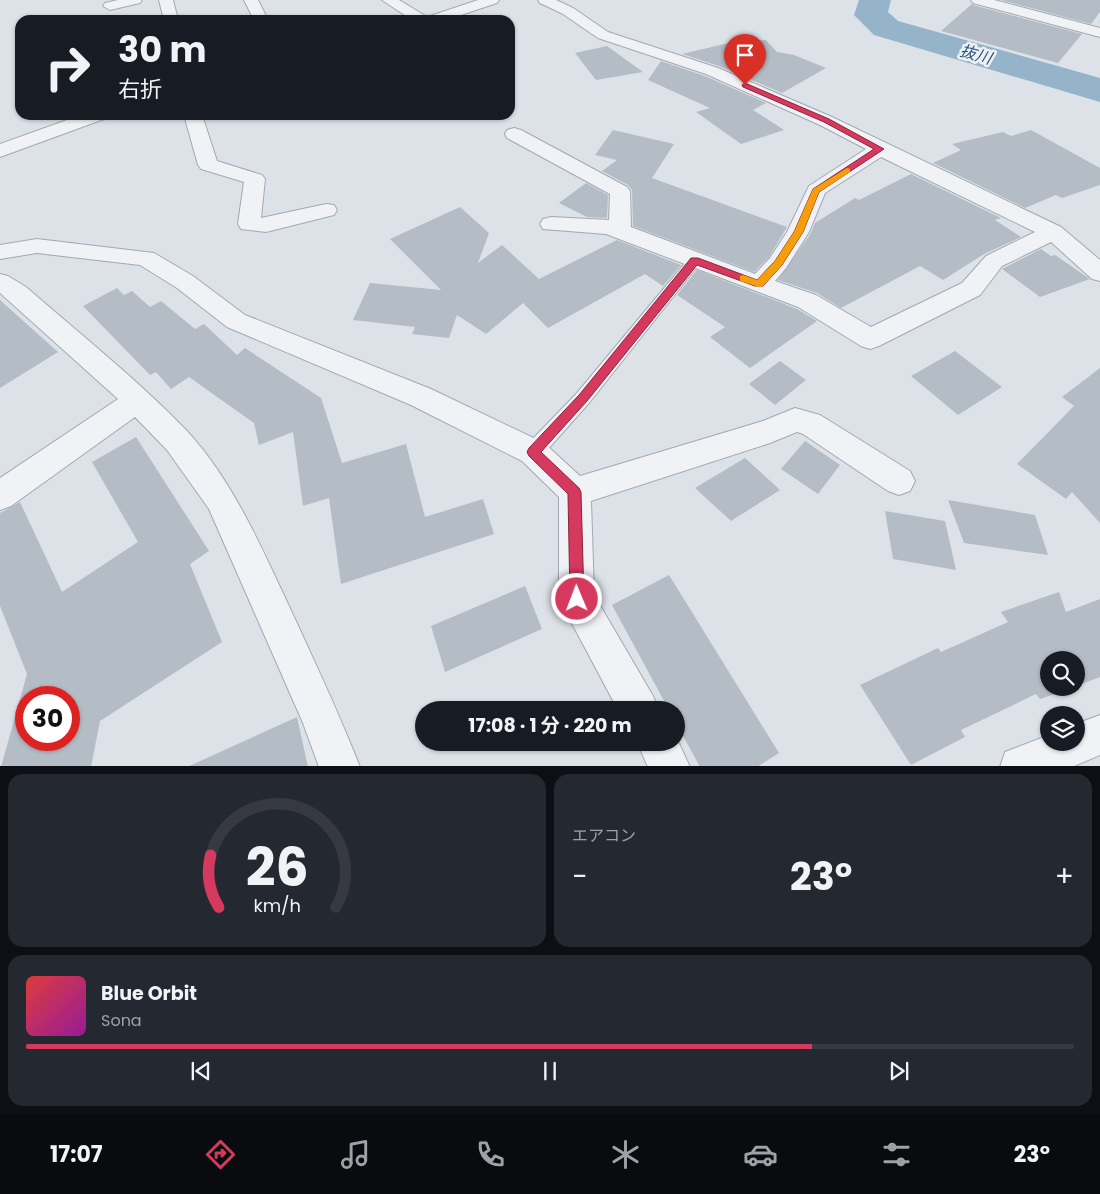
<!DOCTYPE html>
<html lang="ja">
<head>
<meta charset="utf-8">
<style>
	:root { --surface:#171b24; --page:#242831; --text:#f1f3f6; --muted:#9ea1a6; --line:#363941; --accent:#d6395e }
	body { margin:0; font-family:Poppins,"Noto Sans JP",sans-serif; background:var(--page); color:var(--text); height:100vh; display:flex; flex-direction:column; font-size:19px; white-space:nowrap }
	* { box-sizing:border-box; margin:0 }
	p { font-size:16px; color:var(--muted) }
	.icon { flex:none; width:28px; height:28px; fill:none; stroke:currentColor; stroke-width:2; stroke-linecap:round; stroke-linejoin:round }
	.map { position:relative; height:766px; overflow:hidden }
	.side { display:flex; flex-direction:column; gap:8px; padding:8px; background:#0d0f14; flex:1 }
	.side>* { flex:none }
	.top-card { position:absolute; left:15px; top:15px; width:500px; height:105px; border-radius:15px; box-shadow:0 1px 4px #0004; background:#171b24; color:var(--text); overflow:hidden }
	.fabs { position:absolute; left:1040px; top:651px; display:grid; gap:10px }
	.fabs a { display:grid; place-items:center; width:45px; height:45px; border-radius:50%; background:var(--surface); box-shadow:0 1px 4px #0004; font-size:25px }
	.speed { position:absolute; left:15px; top:686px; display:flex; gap:10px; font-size:25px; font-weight:700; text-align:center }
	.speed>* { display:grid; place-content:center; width:65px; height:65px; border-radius:50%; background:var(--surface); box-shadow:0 1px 4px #0004; line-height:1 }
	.speed .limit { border:8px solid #d22; background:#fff; color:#111 }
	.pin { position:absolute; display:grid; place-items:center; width:42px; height:42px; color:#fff; margin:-51px -21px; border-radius:50% 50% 50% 0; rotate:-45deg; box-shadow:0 0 5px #0007 }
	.pin .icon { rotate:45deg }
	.me { position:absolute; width:55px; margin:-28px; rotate:359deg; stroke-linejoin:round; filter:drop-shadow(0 0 4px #0008) }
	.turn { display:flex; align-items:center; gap:18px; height:105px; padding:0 20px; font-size:22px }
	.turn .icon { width:65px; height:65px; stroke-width:2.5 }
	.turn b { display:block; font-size:35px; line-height:42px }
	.big { font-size:38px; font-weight:700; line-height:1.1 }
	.side .widget { flex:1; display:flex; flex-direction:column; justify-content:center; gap:8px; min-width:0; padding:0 18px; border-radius:15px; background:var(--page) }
	.side .dial { align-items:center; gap:0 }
	.dial svg { height:130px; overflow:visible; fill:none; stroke:var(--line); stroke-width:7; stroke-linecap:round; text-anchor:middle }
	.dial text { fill:var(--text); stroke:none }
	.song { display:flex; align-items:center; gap:15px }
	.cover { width:60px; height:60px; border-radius:8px; background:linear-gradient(135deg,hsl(0 70% 55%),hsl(300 70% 35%)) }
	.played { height:5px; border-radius:2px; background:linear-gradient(90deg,var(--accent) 75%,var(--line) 75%) }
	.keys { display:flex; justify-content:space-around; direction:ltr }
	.heat { display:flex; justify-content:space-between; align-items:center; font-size:28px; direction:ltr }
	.side .tiles { flex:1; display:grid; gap:8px; grid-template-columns:1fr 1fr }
	.widget:last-child { grid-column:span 2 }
	.trip { position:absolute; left:415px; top:701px; width:270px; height:50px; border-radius:25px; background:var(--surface); box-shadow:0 1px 4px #0004; font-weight:700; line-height:50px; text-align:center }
	.tab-bar { display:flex; height:80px; justify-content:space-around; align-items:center; background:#090b0e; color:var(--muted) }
	.tab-bar .icon { width:35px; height:35px }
	.tab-bar .active { color:var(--accent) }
	.tab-bar b { font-size:22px; color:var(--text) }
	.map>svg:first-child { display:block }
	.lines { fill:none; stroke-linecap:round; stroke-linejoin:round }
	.river { fill:#95b4ca; fill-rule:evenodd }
	.building { fill:#b4bcc5; fill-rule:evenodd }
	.lane-casing { stroke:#a2a9b2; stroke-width:2 }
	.street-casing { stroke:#a2a9b2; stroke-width:2 }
	.lane { fill:#f0f2f6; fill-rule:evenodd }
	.street { fill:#f0f2f6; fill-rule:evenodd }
	.route { fill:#d6395e; stroke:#8b253d }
	.slow { fill:#f59e0b }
	.labels { text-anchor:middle; stroke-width:5; stroke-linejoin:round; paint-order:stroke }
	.far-water-label { font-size:16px; font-style:italic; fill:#2d5475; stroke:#ecf1f5 }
</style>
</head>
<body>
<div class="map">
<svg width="1100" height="767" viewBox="0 0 1100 767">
	<rect width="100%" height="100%" fill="#dde2e8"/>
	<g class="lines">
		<path class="river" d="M859 0H891L888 12 898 21 1100 78V102L874 35 854 15Z"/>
	</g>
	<path class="building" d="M1001 0H1100V12L1091 24Z
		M972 4 973 5 1082 34 1058 63 941 31Z
		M766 40 777 52 794 55 826 68 782 93 719 66 682 54 737 41Z
		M607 46 643 72 596 80 575 53Z
		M661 61 705 76 766 103 753 110 784 130 741 144 696 112 710 108 648 80Z
		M613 130 674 144 652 178 787 227 769 257 754 272 633 226 632 190 628 185 602 171 617 160 595 155Z
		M1031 130 1100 168V185L1062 198 1056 195 1025 208 933 163 961 150 952 144 1003 132 1011 136Z
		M911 174 1001 218 995 220 1021 237 984 254 943 280 920 266 841 308 817 293 778 280 811 233 815 223 855 198 859 200Z
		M586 183 608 195 607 218 587 217 559 203Z
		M460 207 489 233 478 263 502 245 539 279 617 240 681 265 663 286 645 274 548 328 523 303 486 334 457 315 449 338 412 334 415 327 353 320 370 283 441 290 390 239Z
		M1041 249 1051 256 1055 255 1090 279 1040 297 1002 269Z
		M697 270 797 309 817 321 750 368 710 337 725 327 677 295Z
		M117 288 124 295 132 291 150 307 161 301 195 329 204 324 237 355 245 348 321 398 342 463 406 444 425 517 483 499 494 534 341 584 329 498 303 506 293 432 259 445 254 423 189 377 171 389 156 372 150 375 83 306Z
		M0 300 58 352 0 388Z
		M955 351 1002 387 958 415 911 376Z
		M780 361 806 380 775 405 749 384Z
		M1100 368V523L1072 492 1066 499 1017 464 1074 406 1062 397Z
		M136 437 209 551 190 564 222 642 100 721 91 767H1L27 674 0 606V513L20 502 62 592 138 542 92 462ZM26 698H69V740H26Z
		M805 441 840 465 818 494 781 469Z
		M745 458 780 490 731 521 695 488Z
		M948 500 1035 515 1048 555 964 543Z
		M885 511 945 521 956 570 893 559Z
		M669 575 779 753 757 767H700L676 723V710H669L612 605Z
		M525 586 542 629 445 672 431 626Z
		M1059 592 1066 612 1100 599V677L1076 686V660H1049V688H1072L1040 699 1036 694 961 730 965 737 911 765 860 685 938 648 941 652 1008 622 1001 612Z
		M297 717 308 767H187Z"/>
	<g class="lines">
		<defs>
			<path id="lane" d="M695 255 700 257 702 260 700 263 589 403 540 458 533 460 526 458 523 452 526 446 577 393 690 257Z"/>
			<path id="street" d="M118 0H142L140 3 110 10 103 6 105 3Z
				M159 0H173L178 20H164Z
				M244 0H258L268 20H254Z
				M382 0H399L427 17 478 0H499L497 3 446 20H412Z
				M538 0H556L573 8 608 32 718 68 832 117 1061 227 1100 260V281L1092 279 1051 242 1002 266 980 295 879 346 870 349 861 346 798 307 606 234 543 229 540 224 543 219 551 217 609 220 610 194 507 138 505 134 507 130 514 128 521 130 627 187 630 191 631 227 755 274 770 258 787 232 809 186 866 149 820 125 706 74 598 38 563 14 540 3ZM881 157 1035 232 986 256 962 283 871 327 816 295 775 281 786 268 809 232 825 193Z
				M971 0H994L1100 28V37L973 3Z
				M81 115H107L104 119 0 157V144Z
				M184 115H202L217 161 262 175 265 179 261 218 326 204 334 205 337 210 334 215 266 232 241 229 238 224 244 182 201 169 198 165Z
				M37 239 154 253 193 276 245 315 431 389 544 443 580 476 763 421 795 408 820 415 910 471 915 481 910 491 899 495 888 491 803 434 797 432 770 443 591 501 594 595 653 696 659 710H618L559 599V497L522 461 411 405 227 327 177 288 140 265 37 253 0 259V245Z
				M0 274 8 276 26 287C80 334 137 379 187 431 232 480 260 544 288 604 313 658 338 711 360 767H319L303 723 209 509 167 450 135 417 11 506 0 510V478L118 399 0 293Z
				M1100 715V755L1072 767H1000L1005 752 1049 735V742H1076V724Z
				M676 737 690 767H648L637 742H676Z"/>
		</defs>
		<use href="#lane" class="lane-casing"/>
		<use href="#street" class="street-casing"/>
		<use href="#lane" class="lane"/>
		<use href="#street" class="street"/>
	</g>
	<path class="route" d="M745 83 829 119 884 149 819 192 803 232 782 265 763 286H755L697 265 587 401 541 452 579 488 581 492 584 599 582 604 577 606 572 604 570 599 568 494 529 456 527 452 529 448 579 395 691 258H698L757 280 775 261 794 232 813 189 874 149 824 122 743 87 742 85Z"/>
	<path class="slow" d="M847 168 850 169V172L819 192 803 232 782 265 763 286 759 287 740 281V276L743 275 757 280 775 261 794 232 813 189Z"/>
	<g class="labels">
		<g class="far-water-label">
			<text transform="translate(976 54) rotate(16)" y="6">抜川</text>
		</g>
	</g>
</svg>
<div class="fabs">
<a><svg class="icon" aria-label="search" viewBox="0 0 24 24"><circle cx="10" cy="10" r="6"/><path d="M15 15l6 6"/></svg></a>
<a><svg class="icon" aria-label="layers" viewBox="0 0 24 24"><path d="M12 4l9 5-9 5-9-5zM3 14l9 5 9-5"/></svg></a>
</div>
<div class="speed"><div class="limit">30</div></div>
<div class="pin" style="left:745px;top:85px;background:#d93025"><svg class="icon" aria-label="arrive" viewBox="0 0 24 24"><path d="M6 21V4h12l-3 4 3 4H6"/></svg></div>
<svg class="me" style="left:577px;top:599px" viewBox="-20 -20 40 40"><circle r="17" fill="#d6395e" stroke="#fff" stroke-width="3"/><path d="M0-11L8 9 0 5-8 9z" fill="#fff"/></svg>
<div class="trip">17:08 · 1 分 · 220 m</div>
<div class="top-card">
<div class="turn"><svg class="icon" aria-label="right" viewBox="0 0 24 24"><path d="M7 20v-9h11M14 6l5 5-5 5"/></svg><div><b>30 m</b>右折</div></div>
</div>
</div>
<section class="side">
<div class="tiles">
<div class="widget dial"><svg viewBox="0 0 100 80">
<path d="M14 69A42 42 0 1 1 86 69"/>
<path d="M14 69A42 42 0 0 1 9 37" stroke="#d6395e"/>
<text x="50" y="56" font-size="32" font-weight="700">26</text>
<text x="50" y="72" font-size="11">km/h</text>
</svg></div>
<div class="widget"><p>エアコン</p>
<div class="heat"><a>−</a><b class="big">23°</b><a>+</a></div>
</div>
<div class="widget">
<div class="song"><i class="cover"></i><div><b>Blue Orbit</b><p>Sona</p></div></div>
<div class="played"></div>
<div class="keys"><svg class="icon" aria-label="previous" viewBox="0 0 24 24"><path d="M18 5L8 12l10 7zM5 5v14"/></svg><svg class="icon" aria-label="pause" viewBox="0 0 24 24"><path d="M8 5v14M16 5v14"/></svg><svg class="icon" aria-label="next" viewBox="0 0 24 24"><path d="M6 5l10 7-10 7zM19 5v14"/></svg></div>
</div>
</div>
</section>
<nav class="tab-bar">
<b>17:07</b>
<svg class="icon active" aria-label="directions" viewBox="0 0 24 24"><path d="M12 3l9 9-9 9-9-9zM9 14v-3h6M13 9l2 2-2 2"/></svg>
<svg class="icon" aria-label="music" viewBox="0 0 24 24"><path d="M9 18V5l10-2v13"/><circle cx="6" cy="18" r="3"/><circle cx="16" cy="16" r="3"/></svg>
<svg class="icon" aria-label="phone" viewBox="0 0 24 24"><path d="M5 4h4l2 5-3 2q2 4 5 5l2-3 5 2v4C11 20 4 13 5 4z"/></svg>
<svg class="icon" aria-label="climate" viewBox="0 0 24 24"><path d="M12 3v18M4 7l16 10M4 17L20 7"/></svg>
<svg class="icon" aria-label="car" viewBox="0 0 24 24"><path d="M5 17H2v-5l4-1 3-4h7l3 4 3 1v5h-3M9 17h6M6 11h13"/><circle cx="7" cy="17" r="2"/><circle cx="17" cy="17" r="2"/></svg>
<svg class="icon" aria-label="filters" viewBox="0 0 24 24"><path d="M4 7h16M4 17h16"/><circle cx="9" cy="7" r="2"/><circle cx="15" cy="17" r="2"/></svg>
<b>23°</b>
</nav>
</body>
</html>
